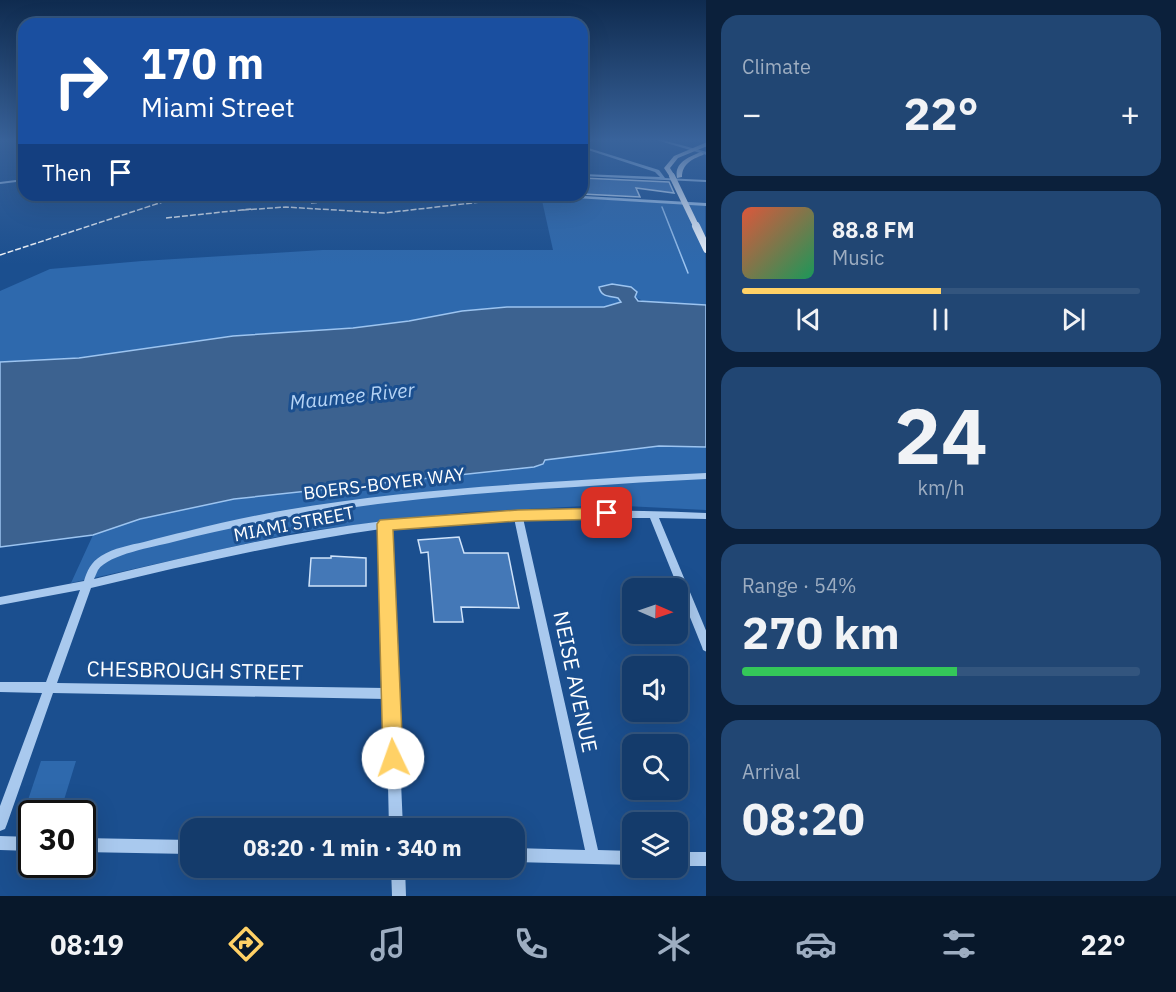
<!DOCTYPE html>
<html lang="en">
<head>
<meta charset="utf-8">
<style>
	:root { --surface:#143b6b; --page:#214673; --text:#f1f3f6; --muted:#9dadc1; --line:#33557e; --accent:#ffd166 }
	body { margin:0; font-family:"IBM Plex Sans",sans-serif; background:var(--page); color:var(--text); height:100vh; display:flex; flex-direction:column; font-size:22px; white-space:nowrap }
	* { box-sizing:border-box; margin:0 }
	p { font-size:20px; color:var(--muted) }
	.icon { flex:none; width:33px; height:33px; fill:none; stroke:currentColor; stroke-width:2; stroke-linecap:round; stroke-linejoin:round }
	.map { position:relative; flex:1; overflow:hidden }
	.sheet { display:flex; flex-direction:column; gap:15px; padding:15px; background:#0b203b; width:470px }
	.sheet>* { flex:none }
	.hud { position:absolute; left:18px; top:18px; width:570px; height:183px; border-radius:18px; box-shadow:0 6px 24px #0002,0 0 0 2px var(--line); background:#1a4fa0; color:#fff; overflow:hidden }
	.needle { width:39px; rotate:92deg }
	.controls { position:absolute; left:622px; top:578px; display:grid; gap:12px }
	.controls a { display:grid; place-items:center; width:66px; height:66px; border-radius:12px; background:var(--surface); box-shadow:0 6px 24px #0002,0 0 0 2px var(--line); font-size:30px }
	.speed { position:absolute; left:18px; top:800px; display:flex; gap:12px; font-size:30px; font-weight:700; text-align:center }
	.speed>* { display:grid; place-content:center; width:78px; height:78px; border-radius:50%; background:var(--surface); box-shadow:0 6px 24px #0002,0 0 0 2px var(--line); line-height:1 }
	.speed .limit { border:3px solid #111; border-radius:9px; background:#fff; color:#111 }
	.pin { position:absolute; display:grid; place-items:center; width:51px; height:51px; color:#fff; margin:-26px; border-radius:12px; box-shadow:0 3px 9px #0006 }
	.me { position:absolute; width:66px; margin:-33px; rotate:357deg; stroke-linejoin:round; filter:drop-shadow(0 0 4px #0008) }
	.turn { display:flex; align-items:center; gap:21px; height:126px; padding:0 24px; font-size:27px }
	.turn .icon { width:78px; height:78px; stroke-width:2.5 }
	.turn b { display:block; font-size:42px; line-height:51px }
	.then { display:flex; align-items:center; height:57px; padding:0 24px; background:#0003; gap:12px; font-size:22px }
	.big { font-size:45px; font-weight:800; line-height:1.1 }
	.sheet .card { flex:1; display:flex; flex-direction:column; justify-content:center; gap:9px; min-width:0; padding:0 21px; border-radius:18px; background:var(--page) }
	.sheet .dial { align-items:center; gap:0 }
	.dial b { font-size:78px; line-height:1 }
	.song { display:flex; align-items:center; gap:18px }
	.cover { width:72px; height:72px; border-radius:9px; background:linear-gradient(135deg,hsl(10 70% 55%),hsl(150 70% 35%)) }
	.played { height:6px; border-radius:3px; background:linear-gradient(90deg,var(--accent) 50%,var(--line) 50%) }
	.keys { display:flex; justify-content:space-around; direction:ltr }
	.heat { display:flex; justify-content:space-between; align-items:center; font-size:33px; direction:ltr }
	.charge { height:9px; border-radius:4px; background:linear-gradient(90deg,#34c759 54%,var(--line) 0) }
	.trip { position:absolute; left:180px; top:818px; width:345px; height:60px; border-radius:18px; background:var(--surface); box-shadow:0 6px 24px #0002,0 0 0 2px var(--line); font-weight:800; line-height:60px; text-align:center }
	.dock { display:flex; height:96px; justify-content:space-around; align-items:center; background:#08182b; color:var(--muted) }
	.dock .icon { width:42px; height:42px }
	.dock .selected { color:var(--accent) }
	.dock b { font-size:27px; color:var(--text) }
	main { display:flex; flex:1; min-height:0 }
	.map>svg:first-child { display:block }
	.green { fill:#2e69ad }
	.water { fill:#3c6290; stroke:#9cc4f0; stroke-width:1.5 }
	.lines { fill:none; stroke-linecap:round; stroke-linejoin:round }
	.stream { stroke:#9cc4f0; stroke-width:1.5 }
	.building { fill:#4478b7; stroke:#cfe3fa; stroke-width:1.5 }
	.minor { fill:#a9c9ee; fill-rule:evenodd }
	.major { fill:#f0f6ff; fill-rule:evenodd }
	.rail { stroke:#fff; stroke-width:1.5; stroke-dasharray:6 2; stroke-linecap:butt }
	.major-bridge-far1 { stroke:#f0f6ff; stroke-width:6 }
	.major-bridge { stroke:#f0f6ff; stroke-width:8 }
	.route { fill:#ffd166; stroke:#a68842; stroke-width:1.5 }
	.labels { text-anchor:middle; stroke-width:6; stroke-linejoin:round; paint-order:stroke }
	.street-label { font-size:18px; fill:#fff; stroke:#1b4f8f }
	.water-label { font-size:20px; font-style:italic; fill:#b5d3f5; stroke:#1b4f8f }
	.near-street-label { font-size:21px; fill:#fff; stroke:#1b4f8f }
</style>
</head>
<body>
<main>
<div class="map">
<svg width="707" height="896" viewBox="0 0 707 896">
	<rect width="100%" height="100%" fill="#1b4f8f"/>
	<path class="green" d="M541 196 705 205 706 305 645 302 635 297 611 296 618 298 621 302 604 307H507L462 311 409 321 353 328 233 336 79 358 0 362V291L50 269 142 261 322 250H553Z
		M659 446 706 447V510L605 505 467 512 298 532 71 583 93 535 140 519 234 499 543 464 545 460Z
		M41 761H76L60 813H32L31 827H19Z"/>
	<path class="water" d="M612 284 631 287 637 292 635 297 638 301 706 305V447L659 446 545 460 543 464 534 467 234 499 140 519 93 535 0 547V362L79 358 233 336 353 328 409 321 462 311 507 307H604L621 302 618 298C609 296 601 297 599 287Z"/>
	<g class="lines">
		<path class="stream" d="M662 207 688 273"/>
	</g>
	<path class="building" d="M582 178 669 182 674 193 636 188 640 197 582 194Z
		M459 537 464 553H508L519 608 461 607 463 622H434L428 552 421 553 418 540Z
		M331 556 366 558V586H309L311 558H331Z"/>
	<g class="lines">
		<path class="minor" d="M591 139H597L582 145V143Z
			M653 139H659L707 152V155Z
			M582 146 659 170 665 178 707 180V182L582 176V174L660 177 655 172 582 148Z
			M24 179V181L0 184V182Z
			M540 195H567L707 203V206L542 196Z
			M707 473V479C662 481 619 484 575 487 439 495 305 508 173 542 154 547 109 554 98 570 97 572 95 577 94 579 190 556 286 532 384 521 491 508 599 509 707 513V519L659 518 707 633V652L703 650 702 647 650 518H523L598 850 633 851V865L514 862V848L585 850 514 518 429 523 390 528 403 828H389L386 699 53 693 7 824 5 829 0 831V806L42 693 0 692V682H46L80 590 0 605V597L84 581C87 571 91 562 101 556 114 548 130 545 144 542 159 538 173 534 188 531 311 499 439 489 566 481 613 478 660 475 707 473ZM381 529 385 688 57 683 91 588C187 565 283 543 381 529Z
			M0 836 32 837V851L0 850Z
			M82 838 190 840V854L82 852Z
			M678 852H707V866H678Z
			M391 867H405L406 896H392Z"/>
		<path class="major" d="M707 142V146L678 158 670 168 675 176 670 177 664 168 674 156Z
			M701 152 704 154 703 155C692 159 682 164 682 177L677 178C674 163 688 157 701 152Z"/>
		<path class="rail" d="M311 203 394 195
			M243 210 286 207 384 213 507 199
			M166 218 251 209
			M0 255 184 195"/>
		<path class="major-bridge-far1" d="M672 176 697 228"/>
		<path class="major-bridge" d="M696 226 707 249"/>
	</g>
	<linearGradient id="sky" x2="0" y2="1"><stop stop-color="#0f2b4f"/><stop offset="0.53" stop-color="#39639b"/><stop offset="1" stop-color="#39639b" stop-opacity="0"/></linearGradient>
	<rect width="707" height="264" fill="url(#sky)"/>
	<path class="route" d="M607 508 613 509 615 513 613 517 607 519 518 521 393 530 403 758 400 765 393 768 386 765 383 758 377 524 380 520 518 510Z"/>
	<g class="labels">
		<g class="street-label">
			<text transform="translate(384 484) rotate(-7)" y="6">BOERS-BOYER WAY</text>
			<text transform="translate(294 524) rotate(-11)" y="6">MIAMI STREET</text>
		</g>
		<g class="water-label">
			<text transform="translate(352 396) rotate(-6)" y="7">Maumee River</text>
		</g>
		<g class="near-street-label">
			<text transform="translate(195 671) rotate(1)" y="7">CHESBROUGH STREET</text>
			<text transform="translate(575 682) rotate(78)" y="7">NEISE AVENUE</text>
		</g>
	</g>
</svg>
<div class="controls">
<a><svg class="needle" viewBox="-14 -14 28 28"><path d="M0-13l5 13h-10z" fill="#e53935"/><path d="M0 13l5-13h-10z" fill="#9dadc1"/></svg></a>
<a><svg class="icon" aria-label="sound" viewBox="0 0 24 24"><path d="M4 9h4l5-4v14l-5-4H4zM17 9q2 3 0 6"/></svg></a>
<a><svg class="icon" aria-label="search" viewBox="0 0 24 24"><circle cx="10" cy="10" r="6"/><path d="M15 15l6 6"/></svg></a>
<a><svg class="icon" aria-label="layers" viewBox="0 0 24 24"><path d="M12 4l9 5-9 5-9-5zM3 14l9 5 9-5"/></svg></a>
</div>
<div class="speed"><div class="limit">30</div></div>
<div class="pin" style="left:607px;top:513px;background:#d93025"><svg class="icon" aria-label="arrive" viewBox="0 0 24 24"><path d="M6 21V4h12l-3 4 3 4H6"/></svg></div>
<svg class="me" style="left:393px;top:758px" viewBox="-20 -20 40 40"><circle r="19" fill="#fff"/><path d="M0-13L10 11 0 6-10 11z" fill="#ffd166"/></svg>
<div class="trip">08:20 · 1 min · 340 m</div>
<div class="hud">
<div class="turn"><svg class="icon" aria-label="right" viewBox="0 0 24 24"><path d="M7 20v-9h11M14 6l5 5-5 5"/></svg><div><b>170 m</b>Miami Street</div></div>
<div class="then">Then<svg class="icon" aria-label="arrive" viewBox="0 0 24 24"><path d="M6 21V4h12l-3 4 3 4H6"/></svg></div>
</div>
</div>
<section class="sheet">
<div class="card"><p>Climate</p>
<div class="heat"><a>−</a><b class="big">22°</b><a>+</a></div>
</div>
<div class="card">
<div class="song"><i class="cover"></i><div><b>88.8 FM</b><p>Music</p></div></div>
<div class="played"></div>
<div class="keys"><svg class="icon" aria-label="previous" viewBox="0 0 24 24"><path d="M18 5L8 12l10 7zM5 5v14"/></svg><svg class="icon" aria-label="pause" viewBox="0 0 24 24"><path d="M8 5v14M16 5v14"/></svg><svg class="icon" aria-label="next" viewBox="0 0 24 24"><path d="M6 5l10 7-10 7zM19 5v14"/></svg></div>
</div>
<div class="card dial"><b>24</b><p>km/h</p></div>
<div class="card"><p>Range · 54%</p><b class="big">270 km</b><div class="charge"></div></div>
<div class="card"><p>Arrival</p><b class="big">08:20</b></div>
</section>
</main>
<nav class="dock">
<b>08:19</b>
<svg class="icon selected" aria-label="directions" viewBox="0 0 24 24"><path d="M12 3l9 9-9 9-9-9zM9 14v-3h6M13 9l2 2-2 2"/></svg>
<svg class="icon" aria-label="music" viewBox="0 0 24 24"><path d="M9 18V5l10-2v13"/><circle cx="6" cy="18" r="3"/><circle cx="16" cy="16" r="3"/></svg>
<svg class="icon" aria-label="phone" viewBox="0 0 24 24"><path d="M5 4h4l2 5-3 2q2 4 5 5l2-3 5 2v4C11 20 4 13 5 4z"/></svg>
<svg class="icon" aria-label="climate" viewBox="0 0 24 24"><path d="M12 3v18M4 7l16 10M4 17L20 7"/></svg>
<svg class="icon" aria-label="car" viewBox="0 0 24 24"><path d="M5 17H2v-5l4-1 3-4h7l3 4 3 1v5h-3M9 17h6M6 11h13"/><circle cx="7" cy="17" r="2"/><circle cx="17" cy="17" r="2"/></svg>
<svg class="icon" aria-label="filters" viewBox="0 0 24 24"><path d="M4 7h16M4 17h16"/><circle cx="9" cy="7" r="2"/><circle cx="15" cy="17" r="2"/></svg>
<b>22°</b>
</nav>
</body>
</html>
